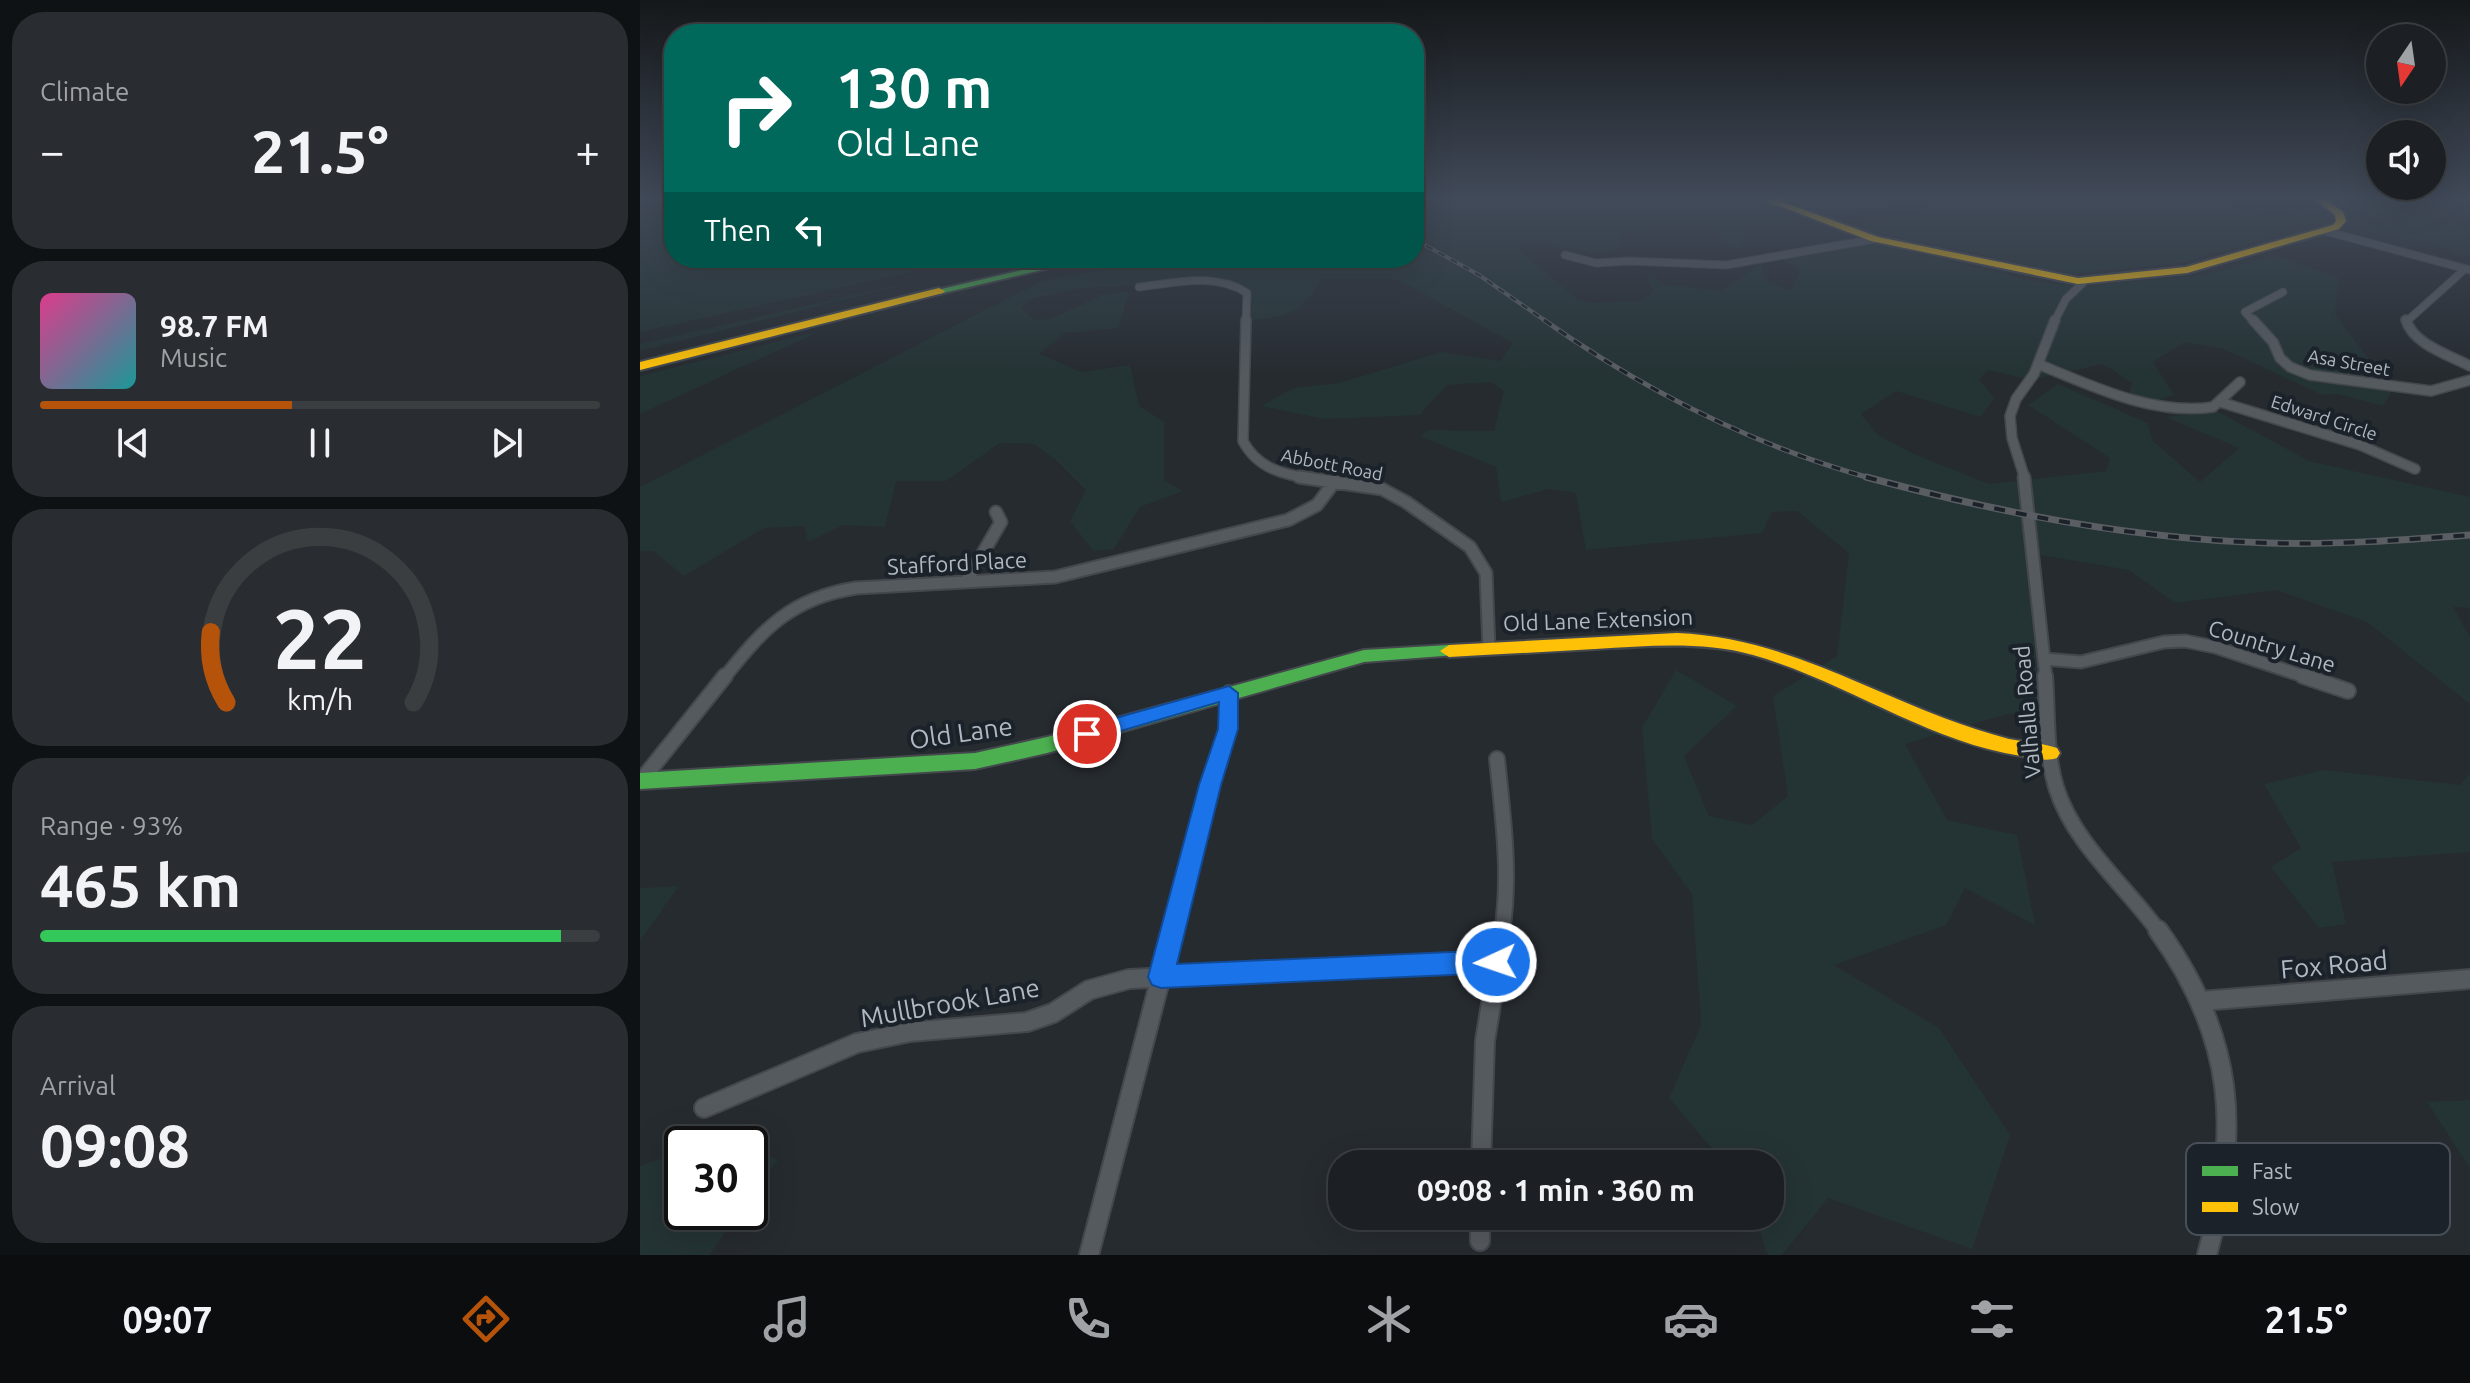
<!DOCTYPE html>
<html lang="en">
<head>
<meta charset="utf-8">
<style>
	:root { --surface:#1c2024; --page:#292d31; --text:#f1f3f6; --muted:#a0a3a6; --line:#3a3e41; --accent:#b45309 }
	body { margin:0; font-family:Ubuntu,sans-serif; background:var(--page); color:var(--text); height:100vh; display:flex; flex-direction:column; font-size:30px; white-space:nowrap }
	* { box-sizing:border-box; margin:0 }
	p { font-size:26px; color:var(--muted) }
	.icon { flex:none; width:44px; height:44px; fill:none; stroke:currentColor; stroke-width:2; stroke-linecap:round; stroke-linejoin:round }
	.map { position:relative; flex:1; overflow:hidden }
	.panel { display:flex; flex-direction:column; gap:12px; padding:12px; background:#0f1214; width:640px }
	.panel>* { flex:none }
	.guide { position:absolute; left:24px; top:24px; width:760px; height:244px; border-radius:32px; box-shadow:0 8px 32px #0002,0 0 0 2px var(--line); background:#00695c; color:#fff; overflow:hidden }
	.needle { width:52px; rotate:193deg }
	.buttons { position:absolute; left:1726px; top:24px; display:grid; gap:16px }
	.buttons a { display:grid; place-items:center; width:80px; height:80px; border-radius:50%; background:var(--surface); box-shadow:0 8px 32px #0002,0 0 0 2px var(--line); font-size:40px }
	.speed { position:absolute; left:24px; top:1126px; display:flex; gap:16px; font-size:40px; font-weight:700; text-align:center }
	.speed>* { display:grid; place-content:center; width:104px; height:104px; border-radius:50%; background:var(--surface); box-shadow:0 8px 32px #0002,0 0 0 2px var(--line); line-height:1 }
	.speed .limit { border:4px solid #111; border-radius:12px; background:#fff; color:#111 }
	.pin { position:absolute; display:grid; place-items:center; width:68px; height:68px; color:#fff; margin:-34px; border:4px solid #fff; border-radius:50%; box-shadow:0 2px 8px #0007 }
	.me { position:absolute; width:88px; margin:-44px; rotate:267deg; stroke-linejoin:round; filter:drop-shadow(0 0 6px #0008) }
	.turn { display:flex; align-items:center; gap:28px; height:168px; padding:0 40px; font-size:36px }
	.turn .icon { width:104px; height:104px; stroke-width:2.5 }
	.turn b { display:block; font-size:56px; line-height:68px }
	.then { display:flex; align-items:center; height:76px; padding:0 40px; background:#0003; gap:16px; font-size:30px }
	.big { font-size:60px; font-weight:600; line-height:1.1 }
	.panel .widget { flex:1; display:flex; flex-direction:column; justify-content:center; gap:12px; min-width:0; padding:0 28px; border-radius:32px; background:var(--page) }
	.panel .dial { align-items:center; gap:0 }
	.dial svg { height:208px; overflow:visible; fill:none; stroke:var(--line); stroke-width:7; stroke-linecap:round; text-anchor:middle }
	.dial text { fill:var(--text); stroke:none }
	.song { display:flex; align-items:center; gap:24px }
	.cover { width:96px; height:96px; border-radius:12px; background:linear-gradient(135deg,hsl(330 70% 55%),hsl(180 70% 35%)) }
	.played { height:8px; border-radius:4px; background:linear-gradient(90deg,var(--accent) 45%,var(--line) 45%) }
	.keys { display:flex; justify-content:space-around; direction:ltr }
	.heat { display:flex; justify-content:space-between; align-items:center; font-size:44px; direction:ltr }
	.charge { height:12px; border-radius:6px; background:linear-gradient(90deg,#34c759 93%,var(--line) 0) }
	.trip { position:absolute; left:688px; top:1150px; width:456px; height:80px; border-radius:32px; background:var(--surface); box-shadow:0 8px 32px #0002,0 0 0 2px var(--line); font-weight:600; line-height:80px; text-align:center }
	.menu { display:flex; height:128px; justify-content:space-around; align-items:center; background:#0b0d0e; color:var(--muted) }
	.menu .icon { width:56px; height:56px }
	.menu .active { color:var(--accent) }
	.menu b { font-size:36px; color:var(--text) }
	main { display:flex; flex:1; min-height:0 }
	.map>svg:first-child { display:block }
	.green { fill:#243334 }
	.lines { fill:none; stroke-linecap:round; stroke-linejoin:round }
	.street-far4-casing { stroke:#44484d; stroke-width:9 }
	.street-far3-casing { stroke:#44484d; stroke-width:12 }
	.street-far2-casing { stroke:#44484d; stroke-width:15 }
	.street-far1-casing { stroke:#44484d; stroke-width:18 }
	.street-casing { stroke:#44484d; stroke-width:22 }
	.fast-casing { stroke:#44484d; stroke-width:4 }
	.slow-casing { stroke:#44484d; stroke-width:4 }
	.street-far4 { stroke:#555a5f; stroke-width:7 }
	.street-far3 { stroke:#555a5f; stroke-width:9 }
	.street-far2 { stroke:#555a5f; stroke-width:11 }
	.street-far1 { stroke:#555a5f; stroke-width:14 }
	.street { stroke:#555a5f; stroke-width:18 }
	.fast { fill:#4caf50; fill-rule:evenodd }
	.slow { fill:#ffc107; fill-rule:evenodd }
	.rail-far2-casing { stroke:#5a5e62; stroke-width:4 }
	.rail-far1-casing { stroke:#5a5e62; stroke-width:5 }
	.rail-casing { stroke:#5a5e62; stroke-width:7 }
	.rail-far2 { stroke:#1b222a; stroke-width:2; stroke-dasharray:7; stroke-linecap:butt }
	.rail-far1 { stroke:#1b222a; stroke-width:3; stroke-dasharray:9; stroke-linecap:butt }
	.rail { stroke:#1b222a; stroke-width:4; stroke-dasharray:11; stroke-linecap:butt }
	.route { fill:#1a73e8; stroke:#114b97; stroke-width:2 }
	.labels { text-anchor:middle; stroke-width:8; stroke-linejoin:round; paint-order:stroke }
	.far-street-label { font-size:18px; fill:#b0b8c2; stroke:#1b222a }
	.street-label { font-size:22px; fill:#b0b8c2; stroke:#1b222a }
	.near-street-label { font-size:26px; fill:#b0b8c2; stroke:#1b222a }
	.key { fill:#1b222a; stroke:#484f58; stroke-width:2 }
	.key-label { font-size:22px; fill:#b0b8c2 }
</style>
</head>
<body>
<main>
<section class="panel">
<div class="widget"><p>Climate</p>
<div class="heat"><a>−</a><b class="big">21.5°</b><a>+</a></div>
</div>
<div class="widget">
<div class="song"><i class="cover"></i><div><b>98.7 FM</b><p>Music</p></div></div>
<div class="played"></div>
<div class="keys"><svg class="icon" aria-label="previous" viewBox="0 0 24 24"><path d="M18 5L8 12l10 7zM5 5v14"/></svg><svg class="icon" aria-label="pause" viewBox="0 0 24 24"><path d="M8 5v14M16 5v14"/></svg><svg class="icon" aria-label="next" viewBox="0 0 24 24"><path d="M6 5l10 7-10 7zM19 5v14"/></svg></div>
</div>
<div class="widget dial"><svg viewBox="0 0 100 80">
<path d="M14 69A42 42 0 1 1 86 69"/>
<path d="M14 69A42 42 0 0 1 8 42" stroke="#b45309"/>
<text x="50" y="56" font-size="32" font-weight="700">22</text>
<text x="50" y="72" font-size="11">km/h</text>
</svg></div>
<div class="widget"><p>Range · 93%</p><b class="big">465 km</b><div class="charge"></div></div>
<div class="widget"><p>Arrival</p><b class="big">09:08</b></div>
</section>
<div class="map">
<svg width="1830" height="1255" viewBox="0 0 1830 1255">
	<rect width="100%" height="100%" fill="#262b30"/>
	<path class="green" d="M827 198H1106L1157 219 1105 224 1101 249 1080 241 1081 227 1051 219 1032 220 1030 228 1015 224 982 232 980 248 954 254 907 242H883L879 250 937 299 950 303 1001 301 1014 291 1006 275 1026 285 1082 291 1121 264 1125 279 1151 291 1161 271 1141 259 1199 246 1210 238 1398 282 1440 287 1569 274 1634 255 1698 277 1695 315 1753 390 1743 406 1698 394 1682 395 1584 349 1544 342 1513 362 1534 395 1506 404 1488 399 1492 383 1463 364 1391 380 1349 370 1339 379 1354 398 1341 417 1256 391 1221 414 1238 435 1274 454 1349 484 1466 471 1470 458 1388 405 1418 384 1508 423 1512 440 1560 482 1599 448 1526 417 1577 411 1669 461 1830 497V608L1813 607 1830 637V704L1727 622 1636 590 1535 603 1489 570 1394 554 1402 713 1368 714 1265 744 1307 820 1377 835 1395 925 1325 888 1306 925 1194 965 1299 1028 1370 1135 1332 1249 1188 1198 1142 1255H1128L1114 1216H1130V1164H1085L1029 1098 1061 1025 1052 894 1012 839 1002 728 1036 670 1097 706 1044 756 1069 816 1112 825 1148 796 1133 696 1197 656 1209 553 1157 511 1132 512 1122 533 946 550 936 493 909 489 861 502 856 467 780 436 788 430 854 431 864 391 851 382 807 385 779 415 685 419 621 406 654 388 699 383 802 352 860 361 873 343 757 279H681C662 315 646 316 608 321L607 292 558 282 440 288 393 298 380 307 394 320 411 319 462 295 489 291 478 328 424 333 400 354 441 372 490 365 499 406 524 422V480L543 491 500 507 474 549 453 551 430 521 446 490 416 460 394 444 360 443 306 481H256L245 527 203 525 168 542 164 526 124 528 44 576 13 551H0V487L404 280 536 258H774V209Z
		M1162 198H1262L1248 209H1221L1185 215 1151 202Z
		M1293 198H1593L1598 211C1622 214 1653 221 1674 206L1682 212V221L1661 224 1625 239 1541 263 1431 274 1223 229 1231 223 1281 214Z
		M1744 198 1731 204 1830 231V255H1819L1799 244 1717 227 1713 220 1770 229C1751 206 1715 219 1693 199Z
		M34 215V258H334L0 332V217Z
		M297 276 0 351V344Z
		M180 331 0 414V376Z
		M1684 770 1820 785 1830 773V852L1692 862 1706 924 1679 928 1631 867 1661 848 1624 784Z
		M39 886 0 941V888Z
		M1830 1100V1168L1787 1102Z
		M110 1145 138 1160 110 1198Z
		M42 1151V1212H100L69 1255H0V1166Z"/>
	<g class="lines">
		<defs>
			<path id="street-far4" d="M1685 231 1830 270
				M925 255 956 263 989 261 1086 265 1235 239
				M499 287C535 283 575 272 607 293L606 322
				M1414 322 1426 299 1445 281
				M1614 322 1605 312 1643 292
				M1766 322 1825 269"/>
			<path id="street-far3" d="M606 320 603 441C618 469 644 475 674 479
				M1613 320 1633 342 1640 358 1650 367 1670 375 1791 391 1830 380
				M1766 320C1773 344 1809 355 1830 366
				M1398 364C1452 386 1513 416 1573 407L1600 382
				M1580 402 1720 445 1775 469
				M1385 479 1372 438 1370 416 1376 399 1394 374 1415 320"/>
			<path id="street-far2" d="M659 477 742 489 766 502 830 547 846 573 849 648
				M1384 477 1406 678
				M326 582 361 522 356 512
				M1404 659 1441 662 1524 642 1545 641 1575 647 1669 678
				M84 678C123 629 151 598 216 588L415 577 648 520 677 505 695 481"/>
			<path id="street-far1" d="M1405 676C1408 713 1405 751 1416 787 1433 843 1486 886 1519 932
				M1663 676 1708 691
				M857 759C863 817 871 875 862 932
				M1 781 85 676
				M532 932 570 785 588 729 589 693"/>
			<path id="street" d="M1518 930C1595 1037 1601 1131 1567 1255
				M1562 1001 1830 979
				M64 1108 217 1043 270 1032 387 1022 413 1013 449 990 489 979 856 962
				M841 1164 845 1041 863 930
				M840 1216V1241
				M449 1255 533 930"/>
			<path id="fast" d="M1138 198H1152L1134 206 1129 203Z
				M434 258H453L299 294 293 291Z
				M809 645 816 647 818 651 816 655 724 662 407 753 335 769 0 789V773L335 753 407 737 724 650Z"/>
			<path id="slow" d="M774 198H780L774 202Z
				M1119 198H1132L1238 237 1438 278 1546 267 1693 225 1696 221 1695 215 1673 198H1683L1703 212 1706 221 1699 229 1547 273 1438 284 1231 241Z
				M299 288 305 291 303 293 0 370V362Z
				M1037 633C1135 637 1215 684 1304 718 1325 726 1347 733 1369 739 1385 742 1402 743 1417 748L1420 753 1417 758C1406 762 1393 758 1381 756 1286 741 1205 681 1113 655 1062 641 1008 646 955 649 907 652 858 654 809 657L800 651 809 645Z"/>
		</defs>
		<use href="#street-far4" class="street-far4-casing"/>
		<use href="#street-far3" class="street-far3-casing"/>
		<use href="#street-far2" class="street-far2-casing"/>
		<use href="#street-far1" class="street-far1-casing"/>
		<use href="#street" class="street-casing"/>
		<use href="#fast" class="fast-casing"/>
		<use href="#slow" class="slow-casing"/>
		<use href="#street-far4" class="street-far4"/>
		<use href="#street-far3" class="street-far3"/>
		<use href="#street-far2" class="street-far2"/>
		<use href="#street-far1" class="street-far1"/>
		<use href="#street" class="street"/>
		<use href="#fast" class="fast"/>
		<use href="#slow" class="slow"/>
		<defs>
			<path id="rail-far2" d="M774 239 839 275 907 322"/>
			<path id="rail-far1" d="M904 320C1005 391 1114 446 1233 479"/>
			<path id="rail" d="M1226 477C1358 513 1492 539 1629 543 1696 545 1763 540 1830 535"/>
		</defs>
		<use href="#rail-far2" class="rail-far2-casing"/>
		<use href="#rail-far1" class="rail-far1-casing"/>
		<use href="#rail" class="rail-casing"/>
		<use href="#rail-far2" class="rail-far2"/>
		<use href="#rail-far1" class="rail-far1"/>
		<use href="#rail" class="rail"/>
	</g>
	<linearGradient id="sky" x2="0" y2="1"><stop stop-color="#15181a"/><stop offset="0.53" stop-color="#414a59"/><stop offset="1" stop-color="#414a59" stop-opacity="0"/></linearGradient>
	<rect width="1830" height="374" fill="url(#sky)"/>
	<path class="route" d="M589 686 598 693V729L581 785 537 964 856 950 865 954 869 962 865 970 856 973 521 988 512 985 508 977 559 785 578 729 579 702 447 741 440 739 437 734 440 728Z"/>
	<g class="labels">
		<g class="far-street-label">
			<text transform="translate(1709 363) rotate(10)" y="6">Asa Street</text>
			<text transform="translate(1684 418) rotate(18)" y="6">Edward Circle</text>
			<text transform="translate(692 465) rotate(11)" y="6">Abbott Road</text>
		</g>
		<g class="street-label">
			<text transform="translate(317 563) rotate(-3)" y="8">Stafford Place</text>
			<text transform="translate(958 620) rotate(-2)" y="8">Old Lane Extension</text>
			<text transform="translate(1632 646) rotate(17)" y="8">Country Lane</text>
			<text transform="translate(1387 712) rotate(-95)" y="8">Valhalla Road</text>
		</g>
		<g class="near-street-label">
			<text transform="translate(321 733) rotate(-8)" y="9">Old Lane</text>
			<text transform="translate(1694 965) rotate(-5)" y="9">Fox Road</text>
			<text transform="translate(310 1003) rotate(-10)" y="9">Mullbrook Lane</text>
		</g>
	</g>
	<rect x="1546" y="1143" width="264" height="92" rx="12" class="key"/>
	<rect x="1562" y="1166" width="36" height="10" fill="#4caf50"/>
	<rect x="1562" y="1202" width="36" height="10" fill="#ffc107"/>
	<g class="key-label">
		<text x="1612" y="1179">Fast</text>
		<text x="1612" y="1215">Slow</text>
	</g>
</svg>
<div class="buttons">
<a><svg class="needle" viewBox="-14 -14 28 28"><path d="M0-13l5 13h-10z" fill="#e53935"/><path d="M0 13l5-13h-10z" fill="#a0a3a6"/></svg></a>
<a><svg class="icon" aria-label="sound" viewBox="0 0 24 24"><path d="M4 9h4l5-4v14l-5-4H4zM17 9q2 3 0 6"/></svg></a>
</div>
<div class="speed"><div class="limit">30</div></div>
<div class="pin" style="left:447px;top:734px;background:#d93025"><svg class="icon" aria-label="arrive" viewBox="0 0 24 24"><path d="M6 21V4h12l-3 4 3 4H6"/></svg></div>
<svg class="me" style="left:856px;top:962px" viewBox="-20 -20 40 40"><circle r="17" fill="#1a73e8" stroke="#fff" stroke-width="3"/><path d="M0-11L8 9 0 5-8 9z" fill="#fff"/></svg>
<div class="trip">09:08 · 1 min · 360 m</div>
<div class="guide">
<div class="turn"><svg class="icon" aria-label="right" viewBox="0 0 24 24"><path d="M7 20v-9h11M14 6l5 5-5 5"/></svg><div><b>130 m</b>Old Lane</div></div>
<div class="then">Then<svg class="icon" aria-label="left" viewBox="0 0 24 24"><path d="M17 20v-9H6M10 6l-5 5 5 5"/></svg></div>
</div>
</div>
</main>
<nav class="menu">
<b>09:07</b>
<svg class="icon active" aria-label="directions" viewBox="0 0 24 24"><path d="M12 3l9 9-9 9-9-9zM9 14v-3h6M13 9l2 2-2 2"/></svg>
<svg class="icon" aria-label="music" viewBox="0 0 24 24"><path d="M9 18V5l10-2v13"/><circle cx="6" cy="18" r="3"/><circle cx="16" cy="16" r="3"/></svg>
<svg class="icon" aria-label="phone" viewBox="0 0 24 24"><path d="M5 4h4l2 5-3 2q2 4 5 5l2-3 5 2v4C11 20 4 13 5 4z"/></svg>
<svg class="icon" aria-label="climate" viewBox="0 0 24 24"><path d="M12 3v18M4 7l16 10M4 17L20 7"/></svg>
<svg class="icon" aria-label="car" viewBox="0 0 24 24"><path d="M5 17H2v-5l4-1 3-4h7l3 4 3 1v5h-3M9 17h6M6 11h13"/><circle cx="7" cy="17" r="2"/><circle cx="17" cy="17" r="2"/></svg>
<svg class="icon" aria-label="filters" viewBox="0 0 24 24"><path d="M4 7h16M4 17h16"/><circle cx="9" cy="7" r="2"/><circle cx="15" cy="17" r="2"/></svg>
<b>21.5°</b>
</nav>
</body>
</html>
